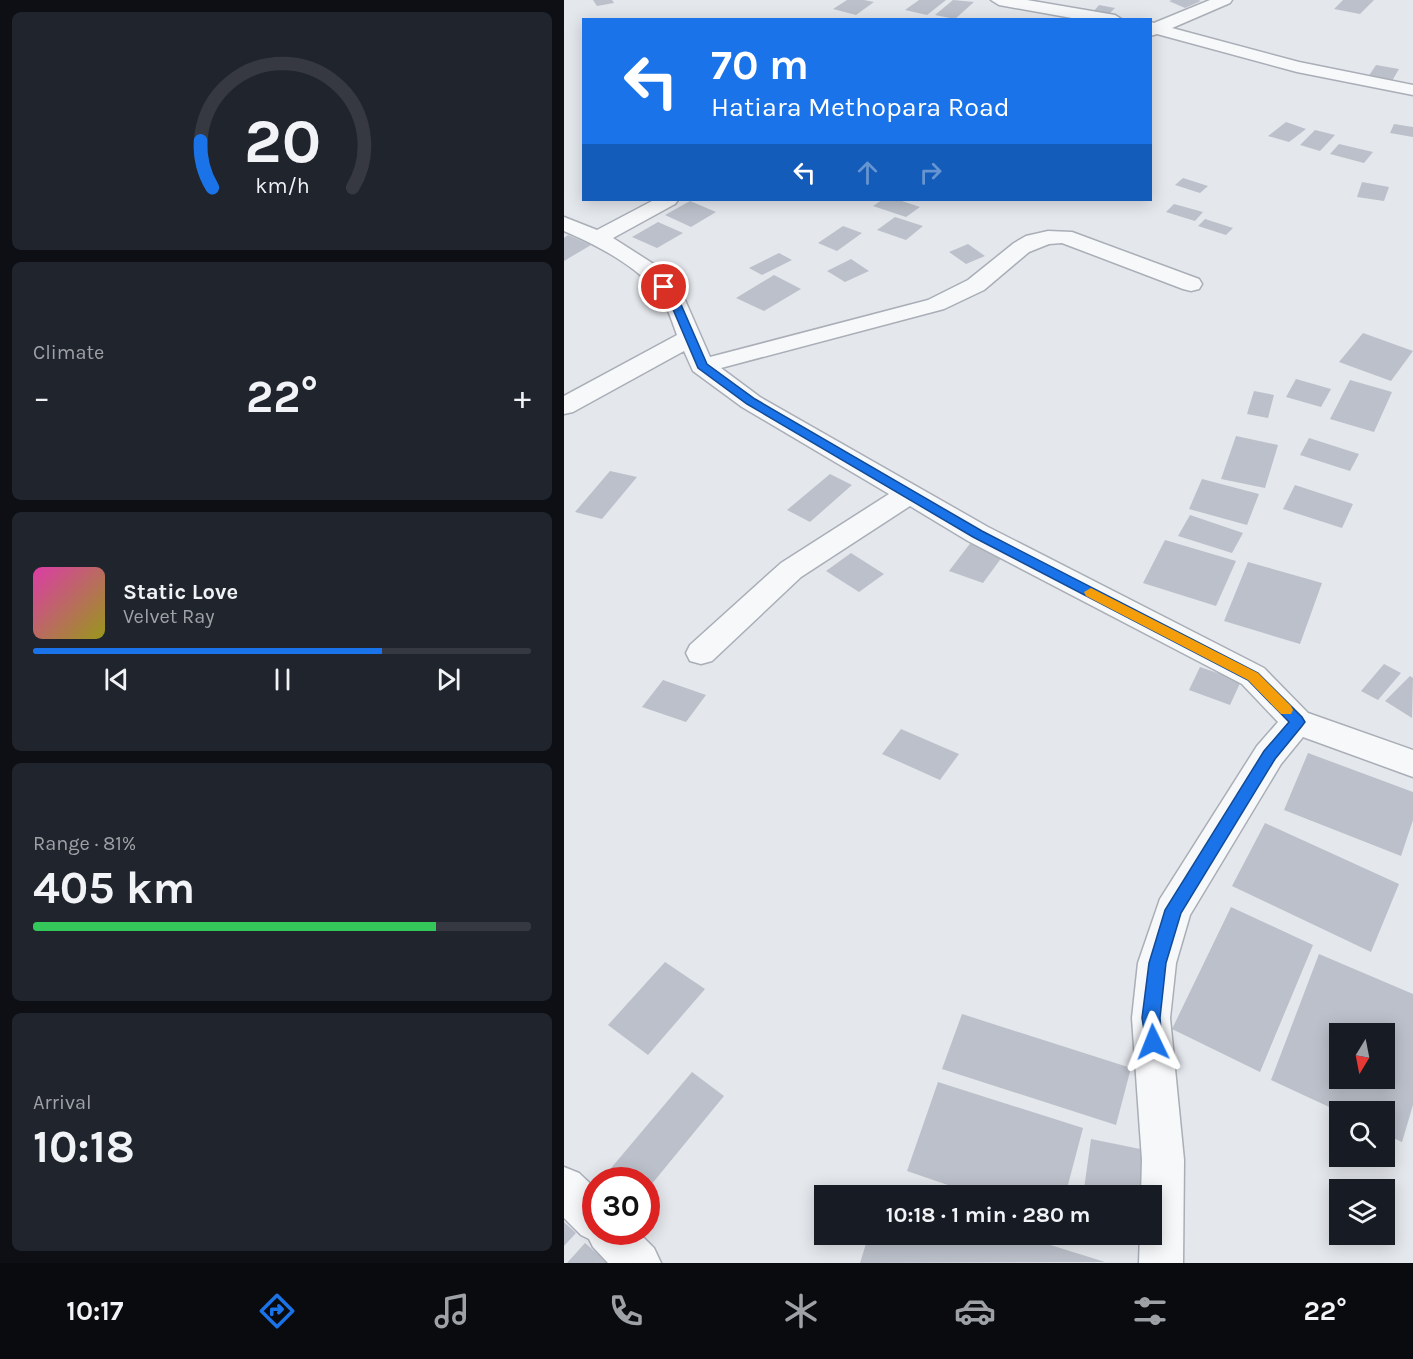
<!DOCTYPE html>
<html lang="en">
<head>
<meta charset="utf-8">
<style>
	:root { --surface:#171b24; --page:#20242c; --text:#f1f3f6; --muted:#9ea1a6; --line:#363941; --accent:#1a73e8 }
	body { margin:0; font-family:Karla,sans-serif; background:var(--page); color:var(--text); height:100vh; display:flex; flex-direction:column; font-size:22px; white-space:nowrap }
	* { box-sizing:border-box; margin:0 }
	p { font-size:20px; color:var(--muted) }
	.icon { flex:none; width:33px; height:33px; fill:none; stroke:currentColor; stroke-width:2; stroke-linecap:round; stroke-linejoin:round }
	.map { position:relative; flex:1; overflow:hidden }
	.side { display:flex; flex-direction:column; gap:12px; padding:12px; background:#0d0f14; width:564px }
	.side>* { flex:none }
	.banner { position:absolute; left:18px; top:18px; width:570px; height:183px; border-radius:0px; box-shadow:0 3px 15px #0003; background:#1a73e8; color:#fff; overflow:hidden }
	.needle { width:39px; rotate:190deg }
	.fabs { position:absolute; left:765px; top:1023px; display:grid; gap:12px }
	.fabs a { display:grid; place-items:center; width:66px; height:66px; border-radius:0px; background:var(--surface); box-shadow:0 3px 15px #0003; font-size:30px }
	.speed { position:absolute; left:18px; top:1167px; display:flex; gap:12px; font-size:30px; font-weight:700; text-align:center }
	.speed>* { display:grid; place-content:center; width:78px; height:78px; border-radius:50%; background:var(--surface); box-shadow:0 3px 15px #0003; line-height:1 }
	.speed .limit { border:9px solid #d22; background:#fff; color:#111 }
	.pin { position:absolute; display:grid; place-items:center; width:51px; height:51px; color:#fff; margin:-26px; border:3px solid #fff; border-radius:50%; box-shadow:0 2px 6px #0007 }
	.me { position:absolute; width:66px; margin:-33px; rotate:358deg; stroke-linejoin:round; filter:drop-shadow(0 0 4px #0008) }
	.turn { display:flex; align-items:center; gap:21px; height:126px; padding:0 30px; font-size:27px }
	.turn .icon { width:78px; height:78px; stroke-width:2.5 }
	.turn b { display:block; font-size:42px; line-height:51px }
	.lanes { display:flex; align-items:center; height:57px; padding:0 30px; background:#0003; justify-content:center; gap:30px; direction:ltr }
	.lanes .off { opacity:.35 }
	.big { font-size:45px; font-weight:700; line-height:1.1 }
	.side .widget { flex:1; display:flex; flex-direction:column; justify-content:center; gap:9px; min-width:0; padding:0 21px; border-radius:9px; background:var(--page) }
	.side .dial { align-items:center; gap:0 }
	.dial svg { height:156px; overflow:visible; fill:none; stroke:var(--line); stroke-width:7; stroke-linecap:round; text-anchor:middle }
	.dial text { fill:var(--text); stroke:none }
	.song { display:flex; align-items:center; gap:18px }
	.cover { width:72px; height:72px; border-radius:9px; background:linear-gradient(135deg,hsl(320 70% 55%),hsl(60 70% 35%)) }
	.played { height:6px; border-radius:3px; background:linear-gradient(90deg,var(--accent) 70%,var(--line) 70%) }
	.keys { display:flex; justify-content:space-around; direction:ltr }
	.heat { display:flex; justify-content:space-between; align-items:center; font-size:33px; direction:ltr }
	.charge { height:9px; border-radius:4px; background:linear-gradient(90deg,#34c759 81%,var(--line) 0) }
	.trip { position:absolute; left:250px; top:1185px; width:348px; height:60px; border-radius:0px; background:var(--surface); box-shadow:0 3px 15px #0003; font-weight:700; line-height:60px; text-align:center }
	.dock { display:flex; height:96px; justify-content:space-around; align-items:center; background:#090b0e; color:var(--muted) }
	.dock .icon { width:42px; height:42px }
	.dock .active { color:var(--accent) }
	.dock b { font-size:27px; color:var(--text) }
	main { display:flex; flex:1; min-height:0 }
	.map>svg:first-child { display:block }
	.building { fill:#bbc0ca; fill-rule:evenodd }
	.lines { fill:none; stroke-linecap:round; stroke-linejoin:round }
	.street-casing { stroke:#a9aeb7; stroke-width:3 }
	.street { fill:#f7f8fa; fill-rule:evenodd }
	.route { fill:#1a73e8; stroke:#114b97; stroke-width:1.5 }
	.slow { fill:#f59e0b }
</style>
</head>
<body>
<main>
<section class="side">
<div class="widget dial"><svg viewBox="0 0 100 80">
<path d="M14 69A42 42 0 1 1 86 69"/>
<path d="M14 69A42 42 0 0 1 8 45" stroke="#1a73e8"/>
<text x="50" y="56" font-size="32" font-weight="700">20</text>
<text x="50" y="72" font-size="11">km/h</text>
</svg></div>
<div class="widget"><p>Climate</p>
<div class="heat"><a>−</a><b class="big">22°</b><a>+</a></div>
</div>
<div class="widget">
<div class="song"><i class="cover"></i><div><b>Static Love</b><p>Velvet Ray</p></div></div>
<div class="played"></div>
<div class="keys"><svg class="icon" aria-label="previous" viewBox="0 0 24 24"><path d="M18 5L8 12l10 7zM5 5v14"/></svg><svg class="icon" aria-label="pause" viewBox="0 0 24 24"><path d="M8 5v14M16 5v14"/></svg><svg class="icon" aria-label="next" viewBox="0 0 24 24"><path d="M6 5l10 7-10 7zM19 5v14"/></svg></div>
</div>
<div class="widget"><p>Range · 81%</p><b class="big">405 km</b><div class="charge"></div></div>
<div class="widget"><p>Arrival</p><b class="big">10:18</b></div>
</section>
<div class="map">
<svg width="849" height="1263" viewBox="0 0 849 1263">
	<rect width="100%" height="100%" fill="#e4e7ec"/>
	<path class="building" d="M29 0H48L50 3 33 6Z
		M283 0H300L310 2 292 15 269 9Z
		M355 0H382L363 15 341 10Z
		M389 0 410 2 391 19 371 15Z
		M608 0H634L637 1 621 8 605 1Z
		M779 0H810L796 14 770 9Z
		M535 5 551 8 545 14 529 12Z
		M812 65 835 69 828 81 804 77Z
		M722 122 742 129 725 142 704 136Z
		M830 124 849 127V137L826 133Z
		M751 130 771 135 756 151 736 145Z
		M775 144 809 152 800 163 766 154Z
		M619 178 644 186 636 193 611 185Z
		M798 182 825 187 820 201 793 197Z
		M318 200H335L356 207 342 217 309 206Z
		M126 201 152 212 127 227 101 215Z
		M610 204 639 212 631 221 602 212Z
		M331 217 359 226 342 240 313 230Z
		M641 219 669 228 662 235 634 226Z
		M94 222 119 233 93 248 68 237Z
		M279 226 298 233 273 251 254 243Z
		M4 235 27 245 0 261V238Z
		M404 244 421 256 402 264 385 252Z
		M215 253 228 260 198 275 185 268Z
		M287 259 305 271 281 282 263 271Z
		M210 275 237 289 200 311 172 298Z
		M799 333 849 351 827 381 775 362Z
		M732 379 767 389 757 407 722 397Z
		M786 380 828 392 810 432 766 419Z
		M690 391 710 395 704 418 683 414Z
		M672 436 714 445 701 488 657 479Z
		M745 438 795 454 786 471 736 455Z
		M46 471 73 477 38 519 11 512Z
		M266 474 288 485 246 522 223 510Z
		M638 479 695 494 683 525 625 509Z
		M731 485 789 504 778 528 719 509Z
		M626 515 679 533 668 553 614 536Z
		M601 540 672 561 652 606 579 583Z
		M408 541 441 553 419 583 385 571Z
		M287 553 320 574 295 592 262 571Z
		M684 562 758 583 736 644 660 621Z
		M820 664 837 673 814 700 797 691Z
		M636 667 677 681 666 705 625 690Z
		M846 676 849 678 848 718 821 701Z
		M99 680 142 695 122 722 78 707Z
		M337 729 395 754 376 780 318 754Z
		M744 753 849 792V820L837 856 720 810Z
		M701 823 835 884 807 952 668 886Z
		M667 907 749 945 696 1072 608 1029Z
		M755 954 849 994V1105L838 1142 820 1134V1112H776L707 1080ZM776 1034H820V1078H776Z
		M101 962 141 989 84 1055 44 1025Z
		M398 1014 567 1068 552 1125 378 1069Z
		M128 1072 160 1096 82 1191V1180H37Z
		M374 1082 519 1128 501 1196H416L343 1171Z
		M527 1139 586 1151 581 1196H519Z
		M0 1222 12 1233 0 1246Z
		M305 1234H451L541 1262 296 1263Z
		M21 1243 44 1263H3Z"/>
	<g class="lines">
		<defs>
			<path id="street" d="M427 0H463L551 15 559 20H519L435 5Z
				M646 0H668L666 3 608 28 735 62 849 85V95L733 72 593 34 586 36V22L590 23Z
				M90 200H114L111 204 49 238 99 270 121 300 146 357 364 300 404 280 450 243 462 236 484 231 508 232 635 279 638 284 635 289 627 291 619 289 498 243 485 244 465 252 420 290 380 309 157 368 196 397 424 527 700 668 744 713 849 750V777L739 737 717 764 626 915 612 963 606 1018 620 1160 619 1263H575L576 1234H588V1196H577L578 1160 568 1018 574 963 596 899 693 746 714 722 678 684 404 541 346 506 237 577 148 661 137 664 126 661 122 653 126 645 217 563 325 494 178 407 129 371 120 351 9 412 0 414V396L113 335C109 324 105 311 99 301 80 269 33 245 0 231V217L33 230Z
				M0 1167 15 1173 32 1189V1232H74L90 1248 97 1263H44L29 1247 25 1239 17 1235 0 1218Z"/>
		</defs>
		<use href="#street" class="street-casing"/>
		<use href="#street" class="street"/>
	</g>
	<path class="route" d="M97 285H104L115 300 143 364 191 399 418 531 694 673 738 717 741 722 738 726 711 759 617 913 602 963 596 1018 598 1042 595 1048 589 1051 583 1048 578 1018 585 963 601 910 700 751 725 722 684 680 409 537 183 404 134 368 105 300 95 287Z"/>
	<path class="slow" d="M527 588 694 673 727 706 729 710 727 714H717L684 680 522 596 520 592Z"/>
</svg>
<div class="fabs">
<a><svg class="needle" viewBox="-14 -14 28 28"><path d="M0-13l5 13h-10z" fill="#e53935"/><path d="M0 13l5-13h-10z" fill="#9ea1a6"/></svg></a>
<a><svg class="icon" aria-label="search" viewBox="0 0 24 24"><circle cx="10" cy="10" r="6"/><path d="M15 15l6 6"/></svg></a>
<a><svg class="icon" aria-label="layers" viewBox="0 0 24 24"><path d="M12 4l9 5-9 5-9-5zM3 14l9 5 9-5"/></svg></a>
</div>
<div class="speed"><div class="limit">30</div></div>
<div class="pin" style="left:100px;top:287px;background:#d93025"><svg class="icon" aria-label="arrive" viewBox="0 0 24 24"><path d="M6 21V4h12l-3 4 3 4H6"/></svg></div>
<svg class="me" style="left:589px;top:1042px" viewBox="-20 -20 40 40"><path d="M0-17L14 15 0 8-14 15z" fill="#1a73e8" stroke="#fff" stroke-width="4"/></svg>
<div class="trip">10:18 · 1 min · 280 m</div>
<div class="banner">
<div class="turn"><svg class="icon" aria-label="left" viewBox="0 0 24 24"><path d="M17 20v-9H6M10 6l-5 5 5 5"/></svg><div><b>70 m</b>Hatiara Methopara Road</div></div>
<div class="lanes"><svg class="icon" aria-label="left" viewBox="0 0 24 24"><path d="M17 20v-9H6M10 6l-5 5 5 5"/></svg><svg class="icon off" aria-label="ahead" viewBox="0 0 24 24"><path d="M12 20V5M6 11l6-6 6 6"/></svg><svg class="icon off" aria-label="right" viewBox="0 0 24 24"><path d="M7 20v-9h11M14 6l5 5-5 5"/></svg></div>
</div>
</div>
</main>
<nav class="dock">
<b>10:17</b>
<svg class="icon active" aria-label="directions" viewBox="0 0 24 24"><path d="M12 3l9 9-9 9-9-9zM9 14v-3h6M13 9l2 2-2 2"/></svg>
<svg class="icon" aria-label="music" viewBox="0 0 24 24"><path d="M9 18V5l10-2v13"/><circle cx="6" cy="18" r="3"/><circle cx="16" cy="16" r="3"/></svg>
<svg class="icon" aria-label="phone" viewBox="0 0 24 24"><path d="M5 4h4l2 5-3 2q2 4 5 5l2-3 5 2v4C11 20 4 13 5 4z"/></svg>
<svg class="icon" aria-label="climate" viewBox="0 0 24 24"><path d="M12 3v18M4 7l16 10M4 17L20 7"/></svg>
<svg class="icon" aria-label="car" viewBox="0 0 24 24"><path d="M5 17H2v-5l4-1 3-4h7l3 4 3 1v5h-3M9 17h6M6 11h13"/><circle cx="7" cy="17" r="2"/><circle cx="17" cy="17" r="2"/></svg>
<svg class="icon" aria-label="filters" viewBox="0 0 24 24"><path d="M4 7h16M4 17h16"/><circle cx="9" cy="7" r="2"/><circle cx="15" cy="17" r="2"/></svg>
<b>22°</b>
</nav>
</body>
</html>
